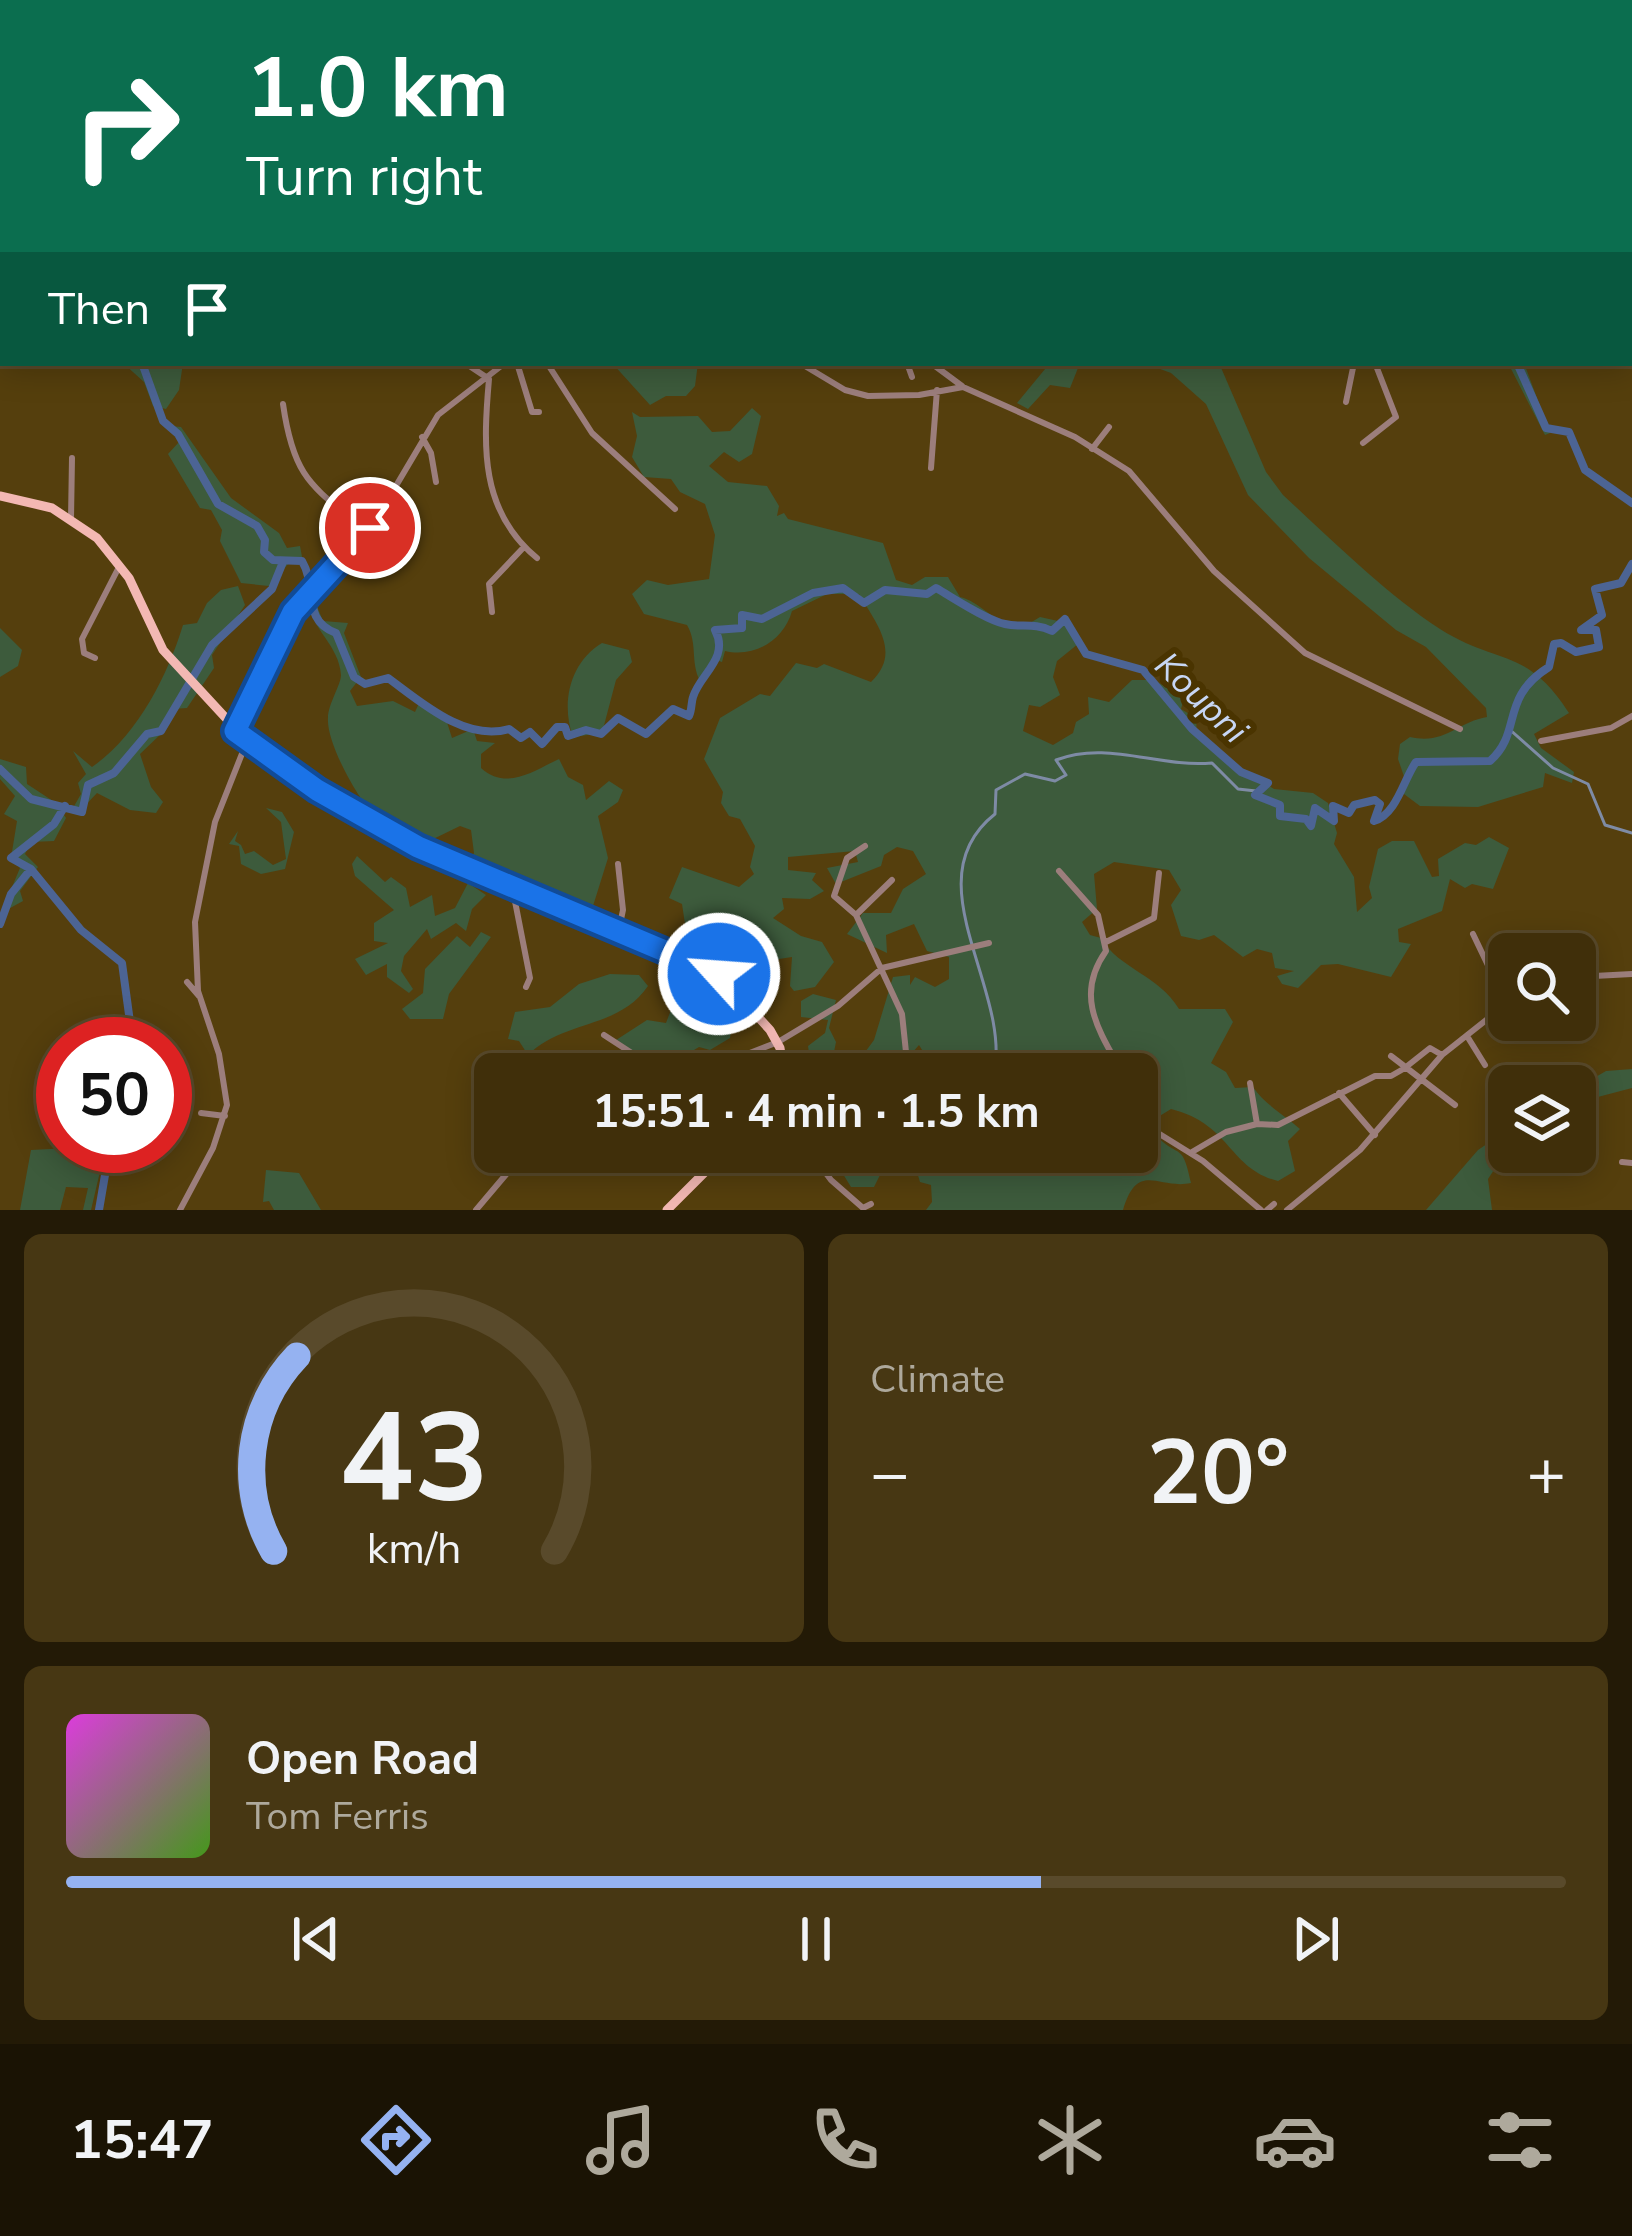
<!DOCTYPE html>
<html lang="en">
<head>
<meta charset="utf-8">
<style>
	:root { --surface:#402f0a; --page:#473713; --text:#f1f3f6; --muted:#aea99c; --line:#594a2b; --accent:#95b2f1 }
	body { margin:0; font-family:"Nunito Sans",sans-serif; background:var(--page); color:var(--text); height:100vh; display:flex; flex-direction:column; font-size:45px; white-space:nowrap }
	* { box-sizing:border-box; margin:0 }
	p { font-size:39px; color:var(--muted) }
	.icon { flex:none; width:66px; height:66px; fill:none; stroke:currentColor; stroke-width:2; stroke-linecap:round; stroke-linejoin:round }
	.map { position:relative; height:1210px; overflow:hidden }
	.side { display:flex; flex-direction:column; gap:24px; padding:24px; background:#231a06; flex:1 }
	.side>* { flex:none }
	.guide { position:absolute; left:0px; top:0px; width:1632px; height:366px; box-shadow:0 6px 30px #0003,0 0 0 3px var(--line); background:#0b6e4f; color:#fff; overflow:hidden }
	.buttons { position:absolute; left:1488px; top:933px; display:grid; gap:24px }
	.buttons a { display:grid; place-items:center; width:108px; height:108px; border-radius:18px; background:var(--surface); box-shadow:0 6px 30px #0003,0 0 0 3px var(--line); font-size:60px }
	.speed { position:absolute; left:36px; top:1017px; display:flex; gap:24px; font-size:60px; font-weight:700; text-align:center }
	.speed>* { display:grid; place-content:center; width:156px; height:156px; border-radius:50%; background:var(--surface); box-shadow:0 6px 30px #0003,0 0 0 3px var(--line); line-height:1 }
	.speed .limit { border:18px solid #d22; background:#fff; color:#111 }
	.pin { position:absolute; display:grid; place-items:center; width:102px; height:102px; color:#fff; margin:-51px; border:6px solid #fff; border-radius:50%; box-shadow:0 3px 12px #0007 }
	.me { position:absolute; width:132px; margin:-66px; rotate:296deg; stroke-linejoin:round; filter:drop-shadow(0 0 9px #0008) }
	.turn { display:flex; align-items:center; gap:42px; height:252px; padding:0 48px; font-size:54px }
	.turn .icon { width:156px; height:156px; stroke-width:2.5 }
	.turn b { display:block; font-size:84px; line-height:102px }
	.then { display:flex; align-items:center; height:114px; padding:0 48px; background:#0003; gap:24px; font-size:45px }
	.big { font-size:90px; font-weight:700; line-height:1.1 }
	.side .card { flex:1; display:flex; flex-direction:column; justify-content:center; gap:18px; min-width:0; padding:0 42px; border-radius:18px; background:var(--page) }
	.side .dial { align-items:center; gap:0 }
	.dial svg { height:312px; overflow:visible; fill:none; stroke:var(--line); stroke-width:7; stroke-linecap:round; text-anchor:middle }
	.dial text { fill:var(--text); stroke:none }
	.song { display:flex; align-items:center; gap:36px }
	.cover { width:144px; height:144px; border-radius:18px; background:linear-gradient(135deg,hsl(300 70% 55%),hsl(100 70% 35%)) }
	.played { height:12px; border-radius:6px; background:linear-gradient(90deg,var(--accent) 65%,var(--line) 65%) }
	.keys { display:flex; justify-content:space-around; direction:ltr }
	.heat { display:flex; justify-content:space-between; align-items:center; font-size:66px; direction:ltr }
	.side .tiles { flex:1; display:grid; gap:24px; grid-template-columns:1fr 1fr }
	.card:last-child { grid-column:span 2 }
	.trip { position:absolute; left:474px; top:1053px; width:684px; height:120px; border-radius:18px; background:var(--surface); box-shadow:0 6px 30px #0003,0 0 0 3px var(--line); font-weight:700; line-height:120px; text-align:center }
	.tabs { display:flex; height:192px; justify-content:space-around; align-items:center; background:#1a1304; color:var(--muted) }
	.tabs .icon { width:84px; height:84px }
	.tabs .active { color:var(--accent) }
	.tabs b { font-size:54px; color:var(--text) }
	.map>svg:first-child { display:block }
	.green { fill:#3d5b3c }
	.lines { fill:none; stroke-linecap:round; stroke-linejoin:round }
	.stream { stroke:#7e8ba5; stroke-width:3 }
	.river { stroke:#4c6494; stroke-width:8 }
	.minor { stroke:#9c7e7c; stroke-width:6 }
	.major { stroke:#f3b8b3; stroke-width:9 }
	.route-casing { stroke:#114b97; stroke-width:30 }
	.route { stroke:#1a73e8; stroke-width:21 }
	.labels { text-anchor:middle; stroke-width:12; stroke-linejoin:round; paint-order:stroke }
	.water-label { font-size:36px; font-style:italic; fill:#c7d6f4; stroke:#4a3400 }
</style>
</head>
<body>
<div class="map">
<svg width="1632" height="1210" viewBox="0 0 1632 1210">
	<rect width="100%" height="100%" fill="#553f0d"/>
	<path class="green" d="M123 363H183L179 390 166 409 153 406 144 382Z
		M612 363H698L695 386 686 396H666L650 405Z
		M1050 363H1080L1070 388 1050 385 1028 409 1017 403Z
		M1144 363H1219L1266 472 1283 495C1332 540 1385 593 1440 629 1499 666 1527 647 1569 713L1534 734 1541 748 1574 772 1572 783 1545 773 1543 787 1478 807 1420 806 1400 791 1407 785 1398 759 1400 744 1410 737C1445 745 1457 722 1487 717L1486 708 1426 647 1396 630 1309 558 1248 495 1206 404 1171 373Z
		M1508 363H1524L1550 433 1545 435Z
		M752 408 761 416 752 454 739 462 724 452 709 466 728 482 767 486 779 506 777 516 784 513 788 519 883 543 896 580 912 585 925 577H948L960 597C981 602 992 622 1020 629L1040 617 1067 623 1078 644 1057 661 1053 677 1060 695 1040 707 1029 705 1023 731 1053 745 1073 733 1076 722 1089 714 1088 697 1109 702 1132 680H1154L1184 698 1181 709 1196 718 1197 736 1208 738 1216 752 1274 789 1313 793 1328 803 1337 833 1334 844 1354 877 1357 912 1372 898 1369 887 1378 849 1392 841H1414L1432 877 1439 876 1438 859 1465 843 1476 845 1489 837 1509 848 1493 889 1472 884 1465 888 1450 879 1442 911 1398 929 1399 942 1411 944 1391 977 1338 964 1321 965 1298 988 1282 984 1277 976 1294 971 1275 968 1272 953 1257 949 1243 957 1214 935 1199 940 1181 936 1171 905 1181 890 1169 870 1114 862 1094 874 1097 909 1082 922 1090 935 1101 938C1119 969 1159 975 1179 1009H1225L1233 1022 1211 1063 1226 1072 1235 1088 1253 1087C1264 1104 1286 1116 1300 1129L1288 1141 1295 1171 1278 1181C1229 1169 1231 1124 1171 1109L1158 1117 1154 1133C1179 1161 1182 1139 1191 1183 1158 1190 1138 1160 1123 1210H926L932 1202 931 1185 920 1182 911 1152H1137V1074H937L919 1045 906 1060 908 1074H812L808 1046 825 1033 828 1020 801 1017V1001L813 994 836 1000 829 1028 836 1042 834 1052 860 1059 874 1040 893 977 910 975V985L915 977 935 987 949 979V957L927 951 914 924 886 935 887 953 847 934 863 913H891L903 889 926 874 913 851 897 847 884 855 881 866 836 884 827 868 858 862 855 851 788 857V870L816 873 812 880 824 891 810 899 782 898 784 909 773 918 801 936 822 942 834 962 815 987 794 991 790 986 792 957 779 959 769 968 756 960 745 965 746 951 738 938 739 932 750 934 747 923 714 920 701 928 685 924 682 904 669 898 682 867 739 887 754 874 750 867 755 846 740 819 729 816 721 803 723 792 704 759 720 718 760 694 770 696 796 663 817 668 824 664 871 682C901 653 878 626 859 594H827L792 611C784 640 755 658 725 651L722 662 716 660 700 681C690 661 698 644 687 625L644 614 632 594 647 580 668 585 709 579 715 535 705 504 680 492 671 479 644 477 632 457 637 436 632 412 640 417 698 416 712 432 730 431Z
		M171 426 181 427 231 498 279 533 287 548 300 546 303 562 289 563 269 586 241 583 220 541 222 530 211 510 200 508 168 454 179 442Z
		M238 586 245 605 212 655 214 668 187 708 173 709 165 730 140 754 151 787 163 802 156 813 130 810 97 793 77 814 73 808 81 794 78 783 86 774 73 751 92 767C137 736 167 677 183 625L197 623 207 603 221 590Z
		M308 602 316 604 323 621 348 623 344 633 361 677 350 691 357 706 393 701 415 712 420 701 445 716 452 738 473 729 477 741 495 743 481 754V768C507 791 533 771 559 759L568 777 583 785 586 800 609 781 623 790 618 802 598 816 608 858 593 906 568 903 468 865 474 853 471 830 460 826 423 844C410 838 392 832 381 823 362 807 326 744 328 718 328 704 341 685 341 675 339 645 312 630 308 602Z
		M0 628 22 650 18 666 0 677Z
		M602 643 629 650 632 662 616 680 602 733 573 737C561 704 569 663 602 643Z
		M0 759 26 767 27 784 56 803 66 818 54 841 31 842 25 854 38 867 20 891 23 901 1 913 20 868 11 858 17 821 4 814 15 796 0 779Z
		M266 808 282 812 294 832 285 869 261 874 241 864 239 846 229 844 238 831 235 841 241 845 245 854 254 851 273 865 286 859 281 822Z
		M357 856 385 882 391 877 406 888 410 907 432 895 435 916 455 908 468 883 486 895 472 909 466 931 456 923 431 939 427 929 404 956 401 971 413 989 409 993 387 977V964L366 975 355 959 388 943 374 941V923L394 910 355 876 352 864Z
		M481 932 491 937 449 994 443 1019H410L402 1009 423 993 425 969 457 936 470 947Z
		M610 974 639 975 648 986C619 1029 563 1020 528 1055L519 1041 508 1039 515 1012 550 1007 579 984Z
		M670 977 692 984 690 993 701 996 709 1019 731 1032 730 1038 710 1050 699 1047 666 1067 664 1074H638L621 1044 613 1042 647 1020 666 1023 674 1002 665 981Z
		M1632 1069V1088L1575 1103V1089L1606 1071Z
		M1509 1129V1147L1488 1179 1492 1210H1426L1478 1150Z
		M106 1146 91 1210H83L88 1188 66 1187 60 1210H20L31 1150Z
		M843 1152H877L884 1167 874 1187H851L843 1174Z
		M266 1170 299 1173 321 1210H274L269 1201 263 1202Z"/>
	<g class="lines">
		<path class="stream" d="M1508 728 1553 768 1588 784 1605 825 1632 833
			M994 1074C1012 989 911 880 995 814L996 790 1025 774 1055 781 1066 775 1056 760C1108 740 1158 768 1212 763L1238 789 1256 791"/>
		<path class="river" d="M1586 0V3
			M0 134 3 141
			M142 363 163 421 178 434 218 504 257 526 265 540 264 552 273 560 302 561C318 588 301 620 336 633L354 677 365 684 388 678C421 702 465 742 509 729L521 738 530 732 542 744 557 727H565L568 736 586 730 601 734 618 718 646 734 673 709 689 716C692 710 691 703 693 697 700 674 730 658 715 630L742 628V615L762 619 813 593 843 588 864 603 885 590 927 594 936 588C952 597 986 620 1005 624 1022 628 1033 622 1052 631L1065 619 1086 654 1143 670 1192 729 1241 772 1268 783 1255 795 1280 805V816L1306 819 1311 826 1315 808 1334 821 1333 806 1349 813 1354 805 1375 800 1380 804 1374 821C1397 814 1404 778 1416 762L1490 761C1523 732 1499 698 1549 667L1554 644 1561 643 1576 652 1599 647 1596 630H1581L1602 615 1595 589 1621 583 1632 564
			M1517 363 1546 428 1569 432 1585 470 1632 503
			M0 769 31 799 82 812 88 785 114 773 147 734 161 731 212 645 272 589 283 562
			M31 869 81 930 122 963 133 1044
			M0 924 11 894 31 869 11 858 54 824 65 806
			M99 1210 110 1146"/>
		<path class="minor" d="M413 0 415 3
			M803 0 804 3
			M175 3 179 0
			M609 3 610 0
			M1037 3V0
			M1629 284 1632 286
			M1629 305 1632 309
			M465 363 489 379C483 447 480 511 537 558
			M517 363 532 412H539
			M547 363 592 433 675 509
			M800 363 845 390 868 396 919 395 963 387 1075 437 1129 471 1214 571 1305 653 1460 729
			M907 363 912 377
			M931 363 962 386
			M1346 402 1354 363
			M283 404C294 481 313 486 367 532
			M422 437 431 453 436 482
			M1363 443 1396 417 1375 363
			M1092 449 1109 427
			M931 468 937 390
			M71 519 72 458
			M492 612 489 584 524 547
			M95 658 84 653 82 639 120 565
			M235 731 293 612 371 528 438 415 505 363
			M1541 741 1611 728 1632 716
			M618 864 623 910 619 929
			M1059 871 1098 915 1106 951C1074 996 1099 1031 1123 1074
			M892 880 856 915 902 1014 906 1052
			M512 886 530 978 526 987
			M856 915 834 896 847 858 865 846
			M1473 934 1506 1003
			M1106 942 1154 918 1159 873
			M1592 975 1595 1009
			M1575 977 1632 974
			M187 982 199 996
			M604 1035 664 1074
			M1467 1036 1485 1065
			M1391 1056 1455 1105
			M1406 1067 1430 1048 1442 1055
			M564 1074 566 1066
			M696 1074 778 1042 838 1006 882 968 989 943
			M1339 1093 1375 1135
			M201 1113 225 1116
			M1137 1120 1203 1161 1261 1210
			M1257 1124 1278 1125 1375 1076H1391L1405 1068
			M810 1152 831 1180 863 1208 871 1204
			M1192 1152 1226 1132 1257 1124 1250 1083
			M1622 1162 1632 1163
			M180 1210 213 1148 227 1105 219 1054 198 991 195 922 215 822 247 741
			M476 1210 525 1152
			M1267 1210 1274 1204
			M1287 1210 1360 1150 1442 1055 1509 1002"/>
		<path class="major" d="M0 496 52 508 97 538 129 578 163 650 247 741 345 808 418 847 719 974 770 1030 780 1048 784 1074
			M667 1210 725 1152"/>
	</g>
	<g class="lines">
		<defs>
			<path id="route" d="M370 528 293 612 235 731 317 790 418 847 719 974"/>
		</defs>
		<use href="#route" class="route-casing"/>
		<use href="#route" class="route"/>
	</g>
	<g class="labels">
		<g class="water-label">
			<text transform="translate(1202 697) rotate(44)" y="13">Koupni</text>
		</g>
	</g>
</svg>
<div class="buttons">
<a><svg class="icon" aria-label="search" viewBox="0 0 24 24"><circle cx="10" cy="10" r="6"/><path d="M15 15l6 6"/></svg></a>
<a><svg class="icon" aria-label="layers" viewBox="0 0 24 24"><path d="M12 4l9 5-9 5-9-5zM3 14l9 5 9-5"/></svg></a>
</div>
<div class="speed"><div class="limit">50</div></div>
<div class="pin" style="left:370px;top:528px;background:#d93025"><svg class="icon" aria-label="arrive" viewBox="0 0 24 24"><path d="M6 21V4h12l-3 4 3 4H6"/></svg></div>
<svg class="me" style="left:719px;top:974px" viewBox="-20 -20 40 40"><circle r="17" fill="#1a73e8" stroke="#fff" stroke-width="3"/><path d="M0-11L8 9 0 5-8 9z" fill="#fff"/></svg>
<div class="trip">15:51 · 4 min · 1.5 km</div>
<div class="guide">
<div class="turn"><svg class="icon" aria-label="right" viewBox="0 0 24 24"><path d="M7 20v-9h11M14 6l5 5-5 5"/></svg><div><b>1.0 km</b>Turn right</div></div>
<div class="then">Then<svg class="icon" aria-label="arrive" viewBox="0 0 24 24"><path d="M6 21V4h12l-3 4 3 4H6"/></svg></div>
</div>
</div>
<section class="side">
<div class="tiles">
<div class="card dial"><svg viewBox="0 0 100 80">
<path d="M14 69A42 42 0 1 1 86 69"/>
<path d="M14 69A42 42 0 0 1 20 19" stroke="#95b2f1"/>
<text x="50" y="56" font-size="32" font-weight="700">43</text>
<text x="50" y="72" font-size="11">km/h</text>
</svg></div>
<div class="card"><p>Climate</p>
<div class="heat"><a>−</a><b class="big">20°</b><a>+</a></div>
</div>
<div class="card">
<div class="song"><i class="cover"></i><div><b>Open Road</b><p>Tom Ferris</p></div></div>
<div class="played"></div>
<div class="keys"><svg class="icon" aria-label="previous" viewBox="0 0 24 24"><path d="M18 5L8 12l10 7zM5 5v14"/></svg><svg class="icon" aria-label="pause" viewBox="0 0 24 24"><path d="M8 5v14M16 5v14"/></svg><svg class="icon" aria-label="next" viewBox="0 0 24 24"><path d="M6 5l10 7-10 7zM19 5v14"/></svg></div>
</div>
</div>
</section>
<nav class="tabs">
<b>15:47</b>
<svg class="icon active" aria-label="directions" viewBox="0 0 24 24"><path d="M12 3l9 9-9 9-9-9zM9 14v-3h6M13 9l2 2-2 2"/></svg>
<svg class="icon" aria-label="music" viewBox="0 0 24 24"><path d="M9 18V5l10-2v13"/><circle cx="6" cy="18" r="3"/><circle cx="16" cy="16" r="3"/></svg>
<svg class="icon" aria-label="phone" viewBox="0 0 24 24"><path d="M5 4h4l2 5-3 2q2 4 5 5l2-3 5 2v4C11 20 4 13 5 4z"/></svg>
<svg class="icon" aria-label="climate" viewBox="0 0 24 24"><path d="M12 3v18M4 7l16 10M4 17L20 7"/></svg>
<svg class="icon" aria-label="car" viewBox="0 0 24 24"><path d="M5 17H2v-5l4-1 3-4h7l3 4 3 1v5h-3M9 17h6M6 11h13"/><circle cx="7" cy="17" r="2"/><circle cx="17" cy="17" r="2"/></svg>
<svg class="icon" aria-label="filters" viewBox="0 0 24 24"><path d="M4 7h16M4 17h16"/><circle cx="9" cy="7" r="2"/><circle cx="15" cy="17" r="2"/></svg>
</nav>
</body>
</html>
